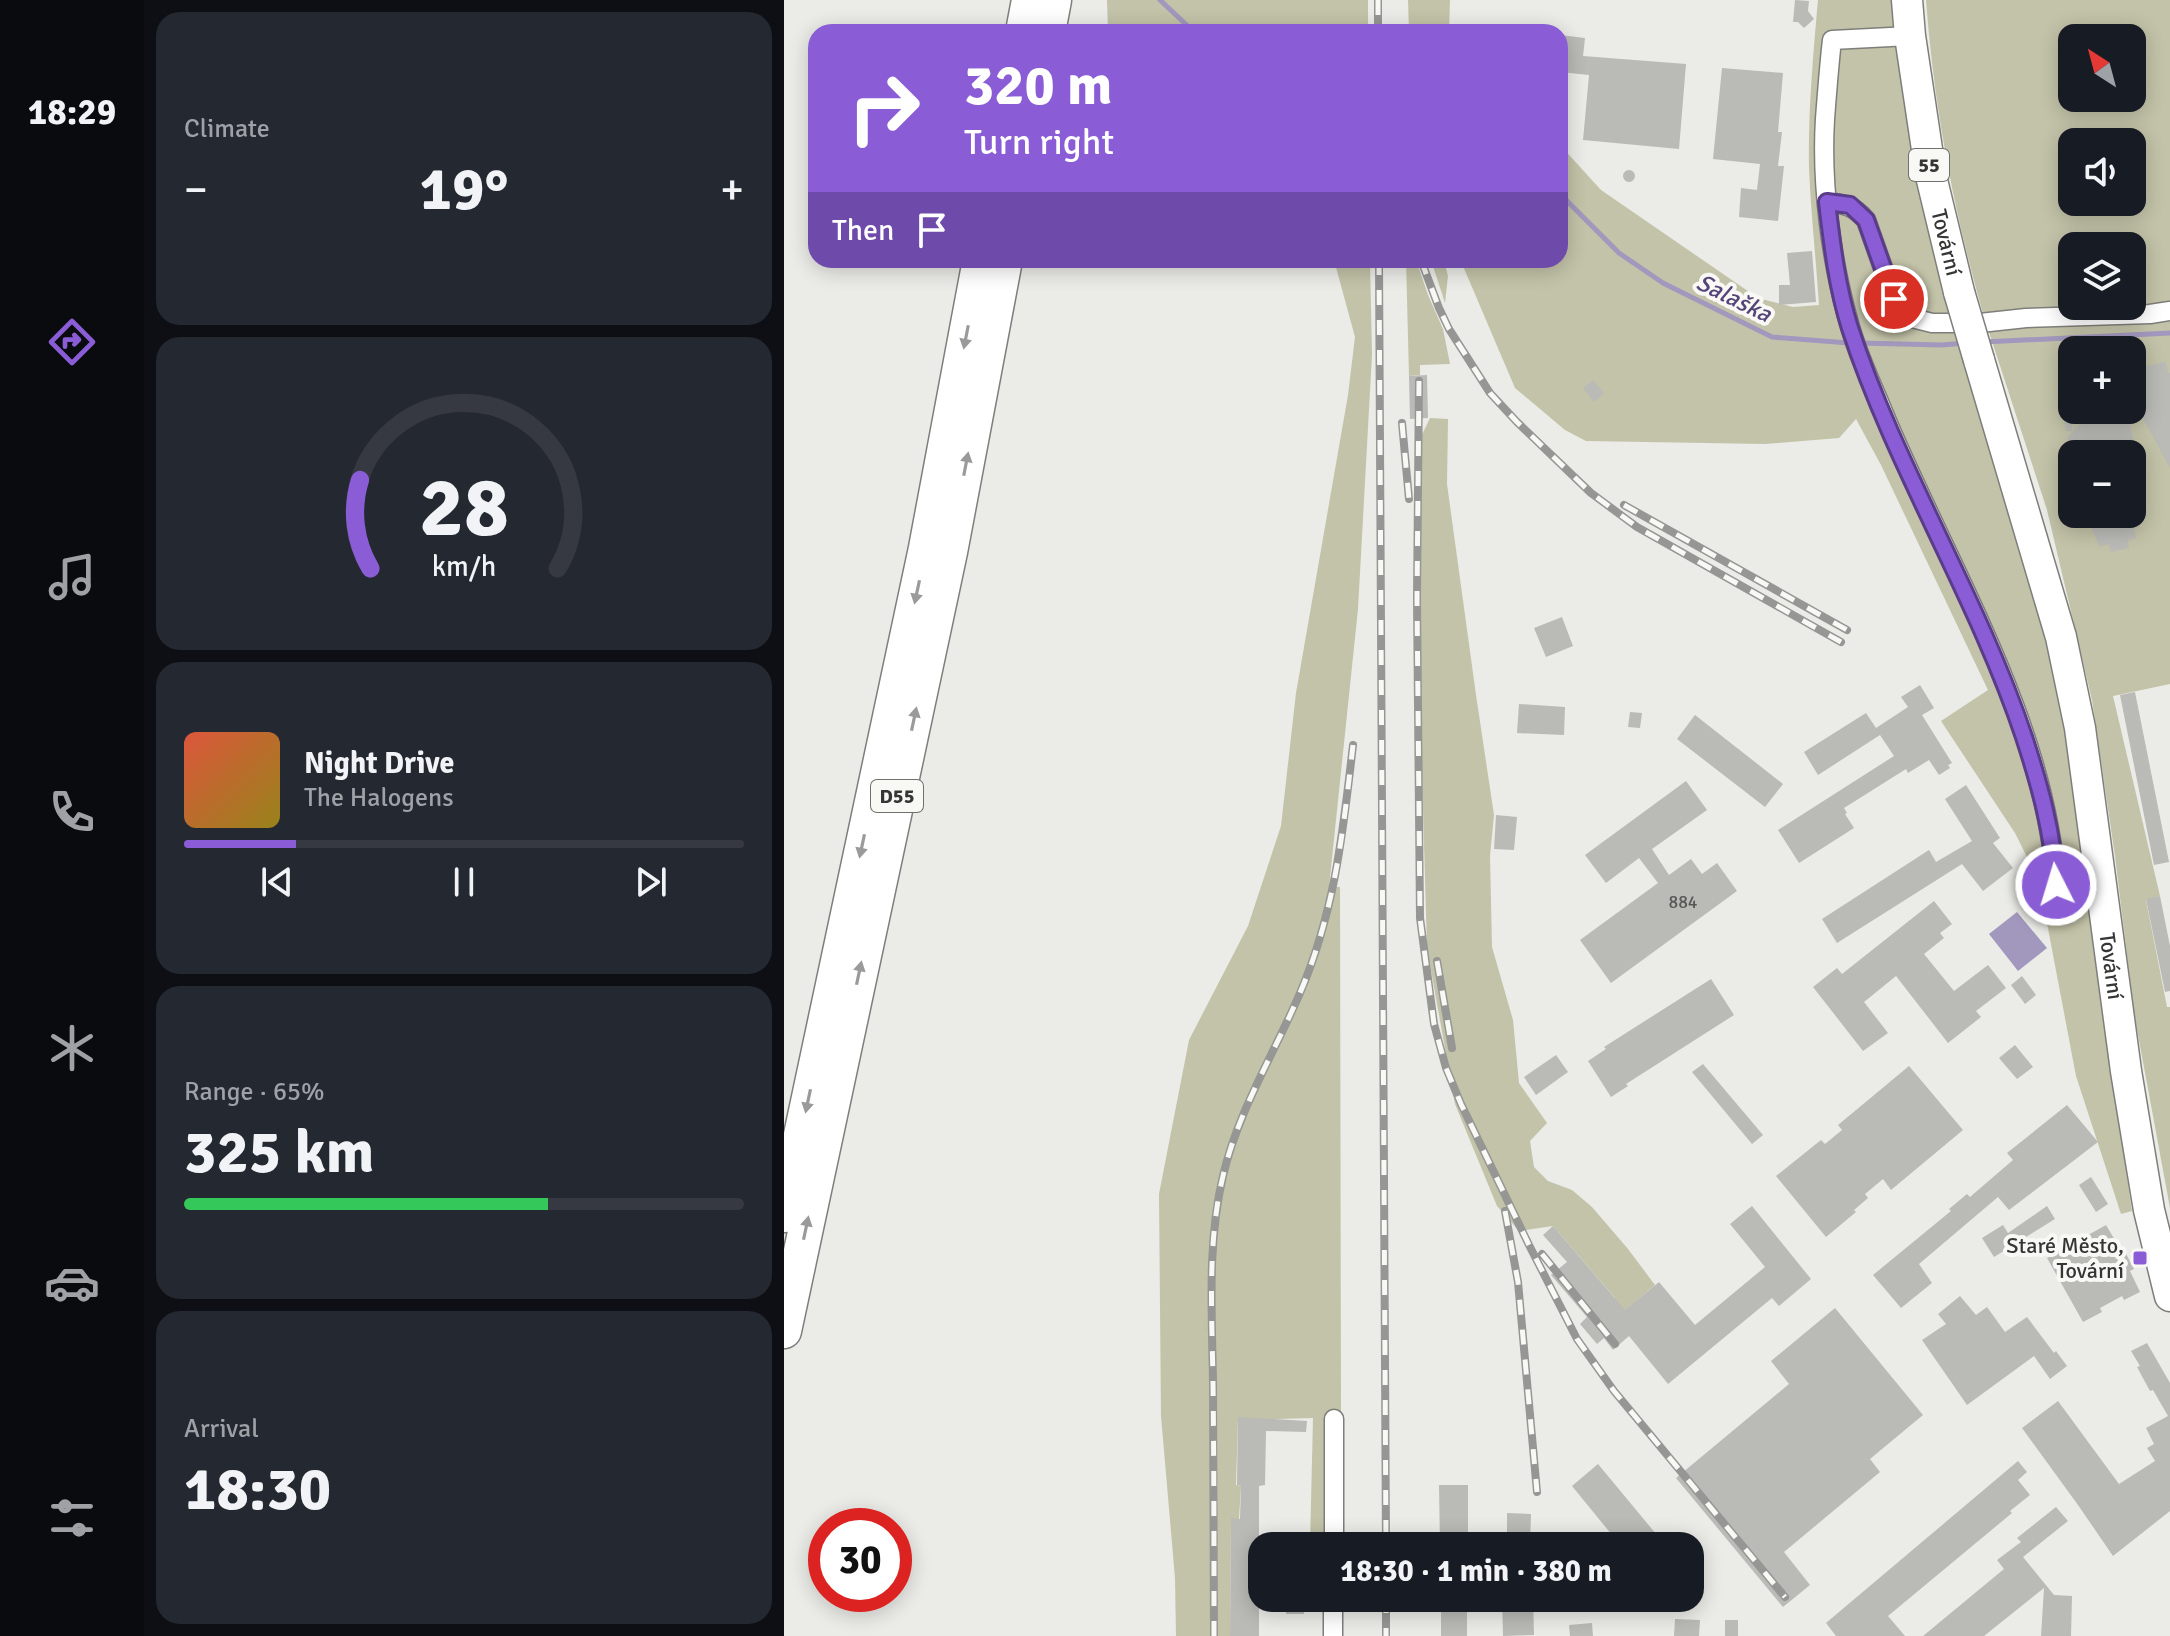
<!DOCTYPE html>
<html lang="en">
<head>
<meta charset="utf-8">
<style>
  :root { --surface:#171b24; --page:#242831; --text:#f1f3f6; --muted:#9ea1a6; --line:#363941; --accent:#8a5dd6 }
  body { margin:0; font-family:Signika,sans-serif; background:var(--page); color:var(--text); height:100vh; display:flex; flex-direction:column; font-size:30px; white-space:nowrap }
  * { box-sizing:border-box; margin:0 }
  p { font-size:26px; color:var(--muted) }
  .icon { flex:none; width:44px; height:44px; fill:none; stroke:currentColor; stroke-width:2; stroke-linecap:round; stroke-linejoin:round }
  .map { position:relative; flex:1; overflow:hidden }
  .side { display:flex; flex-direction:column; gap:12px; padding:12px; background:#0d0f14; width:640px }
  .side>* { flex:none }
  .guide { position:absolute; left:24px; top:24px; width:760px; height:244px; border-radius:24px; box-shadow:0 4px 20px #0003; background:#8a5dd6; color:#fff; overflow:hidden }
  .needle { width:52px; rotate:324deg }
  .tools { position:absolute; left:1274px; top:24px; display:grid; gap:16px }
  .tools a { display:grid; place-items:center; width:88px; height:88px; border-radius:16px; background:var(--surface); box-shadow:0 4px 20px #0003; font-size:40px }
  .speed { position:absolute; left:24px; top:1508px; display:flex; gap:16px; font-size:40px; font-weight:700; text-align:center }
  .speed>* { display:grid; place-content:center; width:104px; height:104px; border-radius:50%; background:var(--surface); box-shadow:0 4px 20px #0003; line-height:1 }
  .speed .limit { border:12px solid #d22; background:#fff; color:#111 }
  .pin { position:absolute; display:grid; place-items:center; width:68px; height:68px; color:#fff; margin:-34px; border:4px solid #fff; border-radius:50%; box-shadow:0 2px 8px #0007 }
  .me { position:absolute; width:88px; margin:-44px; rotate:355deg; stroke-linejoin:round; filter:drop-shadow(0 0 6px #0008) }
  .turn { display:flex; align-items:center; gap:28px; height:168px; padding:0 24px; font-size:36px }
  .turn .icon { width:104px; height:104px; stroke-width:2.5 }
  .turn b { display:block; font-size:56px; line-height:68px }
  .then { display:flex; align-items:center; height:76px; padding:0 24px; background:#0003; gap:16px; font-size:30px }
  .big { font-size:60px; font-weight:700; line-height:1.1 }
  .side .card { flex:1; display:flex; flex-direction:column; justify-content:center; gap:12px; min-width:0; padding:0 28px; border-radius:24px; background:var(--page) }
  .side .dial { align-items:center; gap:0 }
  .dial svg { height:208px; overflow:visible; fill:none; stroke:var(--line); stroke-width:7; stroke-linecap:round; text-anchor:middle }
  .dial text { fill:var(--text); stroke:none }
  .song { display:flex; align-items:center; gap:24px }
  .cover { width:96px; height:96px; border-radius:12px; background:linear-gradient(135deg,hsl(10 70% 55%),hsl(50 70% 35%)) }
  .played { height:8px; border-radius:4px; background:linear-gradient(90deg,var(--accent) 20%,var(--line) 20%) }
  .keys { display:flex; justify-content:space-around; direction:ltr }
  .heat { display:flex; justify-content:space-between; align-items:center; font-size:44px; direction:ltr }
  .charge { height:12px; border-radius:6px; background:linear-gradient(90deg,#34c759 65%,var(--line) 0) }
  .trip { position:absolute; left:464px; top:1532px; width:456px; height:80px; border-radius:24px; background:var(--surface); box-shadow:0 4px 20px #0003; font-weight:700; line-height:80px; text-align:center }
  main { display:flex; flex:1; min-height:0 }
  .tab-bar { display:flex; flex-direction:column; width:144px; justify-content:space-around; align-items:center; background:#090b0e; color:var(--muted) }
  .tab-bar .icon { width:56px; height:56px }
  .tab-bar .current { color:var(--accent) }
  .tab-bar b { font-size:36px; color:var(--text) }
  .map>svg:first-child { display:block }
  .green { fill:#c3c3a9; fill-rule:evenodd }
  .water { fill:#a298bd }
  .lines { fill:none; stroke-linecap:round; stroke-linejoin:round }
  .stream { stroke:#a298bd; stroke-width:5 }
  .building { fill:#babab6 }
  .minor-casing { stroke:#7e7e7b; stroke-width:21 }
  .primary-casing { stroke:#7e7e7b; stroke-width:33 }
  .motorway-casing { stroke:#7e7e7b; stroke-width:37 }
  .minor { stroke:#fff; stroke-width:18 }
  .primary { stroke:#fff; stroke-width:30 }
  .motorway { stroke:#fff; stroke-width:34 }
  .rail-casing { stroke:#969694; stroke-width:8 }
  .rail { stroke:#f8f8f5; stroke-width:5; stroke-dasharray:15; stroke-linecap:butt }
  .primary-bridge-casing { stroke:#7e7e7b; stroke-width:33; stroke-linecap:butt }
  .primary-bridge { stroke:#fff; stroke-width:30 }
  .oneway { fill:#9a9a9a }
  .route-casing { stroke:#5a3c8b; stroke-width:20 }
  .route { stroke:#8a5dd6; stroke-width:14 }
  .poi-dot { fill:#8a5dd6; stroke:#f8f8f5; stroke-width:3 }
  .labels { text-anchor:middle; stroke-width:8; stroke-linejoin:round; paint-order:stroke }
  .number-label { font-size:18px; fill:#575755 }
  .shield { fill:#f8f8f5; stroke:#70706f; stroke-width:2 }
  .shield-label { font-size:20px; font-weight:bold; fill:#363635 }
  .street-label { font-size:22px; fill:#363635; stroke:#f8f8f5 }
  .poi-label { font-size:22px; fill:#363635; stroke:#f8f8f5; text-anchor:end }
  .water-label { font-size:24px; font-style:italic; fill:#554478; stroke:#f8f8f5 }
</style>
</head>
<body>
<main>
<nav class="tab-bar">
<b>18:29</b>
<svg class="icon current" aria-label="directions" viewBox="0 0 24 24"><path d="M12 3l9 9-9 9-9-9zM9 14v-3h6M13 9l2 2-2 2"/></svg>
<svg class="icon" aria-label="music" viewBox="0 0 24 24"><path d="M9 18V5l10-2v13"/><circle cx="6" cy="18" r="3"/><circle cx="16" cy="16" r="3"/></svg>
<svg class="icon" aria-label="phone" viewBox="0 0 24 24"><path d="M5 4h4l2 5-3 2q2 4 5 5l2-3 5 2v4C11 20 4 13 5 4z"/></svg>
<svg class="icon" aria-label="climate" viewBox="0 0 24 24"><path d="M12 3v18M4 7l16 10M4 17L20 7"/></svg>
<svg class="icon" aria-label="car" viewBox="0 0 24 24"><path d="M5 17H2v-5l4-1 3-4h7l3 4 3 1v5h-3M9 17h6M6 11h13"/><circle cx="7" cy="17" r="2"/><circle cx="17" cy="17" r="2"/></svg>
<svg class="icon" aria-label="filters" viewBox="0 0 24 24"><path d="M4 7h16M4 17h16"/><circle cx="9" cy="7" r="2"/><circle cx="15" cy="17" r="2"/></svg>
</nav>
<section class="side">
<div class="card"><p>Climate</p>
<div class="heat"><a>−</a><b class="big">19°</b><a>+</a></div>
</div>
<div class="card dial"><svg viewBox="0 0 100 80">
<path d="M14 69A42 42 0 1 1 86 69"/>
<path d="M14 69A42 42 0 0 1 10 35" stroke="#8a5dd6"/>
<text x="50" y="56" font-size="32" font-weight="700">28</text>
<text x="50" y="72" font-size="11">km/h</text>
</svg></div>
<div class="card">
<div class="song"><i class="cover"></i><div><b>Night Drive</b><p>The Halogens</p></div></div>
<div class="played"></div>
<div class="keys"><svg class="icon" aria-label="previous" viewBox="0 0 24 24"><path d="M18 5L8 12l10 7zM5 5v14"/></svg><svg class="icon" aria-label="pause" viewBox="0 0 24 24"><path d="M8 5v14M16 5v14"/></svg><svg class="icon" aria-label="next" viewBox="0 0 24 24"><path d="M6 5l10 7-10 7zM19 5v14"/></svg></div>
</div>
<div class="card"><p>Range · 65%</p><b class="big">325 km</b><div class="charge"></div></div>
<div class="card"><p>Arrival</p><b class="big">18:30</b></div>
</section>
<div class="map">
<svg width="1386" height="1636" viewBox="0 0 1386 1636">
  <rect width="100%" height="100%" fill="#ebebe7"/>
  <path class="green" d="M323 0H584V32H324Z
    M624 0H666L665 32H625Z
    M1034 0H1109L1157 280 1242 567 1276 696 1286 752 1323 1040 1348 1211 1337 1214 1292 1076 1255 881 1231 833 1157 721 1204 690 1097 465 1072 419 1055 438 981 444 802 441 781 430 731 388 679 266 677 260H776V145L817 190 974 298 1009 307 1035 305C1032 260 1027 214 1025 168 1024 112 1029 56 1034 0Z
    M1142 0H1386V305L1200 317C1170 213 1150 108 1142 0ZM1288 38H1348V98H1288ZM1288 142H1348V202H1288ZM1288 246H1348V306H1288Z
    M550 260H586L588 355 574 609 545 887H556L557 1418 543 1546H526L529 1418 454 1420 452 1485 457 1486 455 1519H447L446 1636H392L391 1578 377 1416 375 1194 405 1040 464 926 497 826 512 693 564 395 571 337Z
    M622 260H632L644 295 659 329 666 364 636 365V375L625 376Z
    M647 260H660L664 276 661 303Z
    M1386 317V684L1329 696 1376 896 1362 900 1383 1007H1386V1208L1350 1013 1331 856 1308 700 1263 510 1204 329ZM1288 350H1348V410H1288ZM1288 454H1348V514H1288Z
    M646 418 664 419 663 484 692 695 710 815 706 856 708 947 729 1020 735 1083 763 1123 746 1141 750 1167 764 1181 788 1190 808 1207 844 1249 871 1285 831 1319V1298L769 1226 735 1231 713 1206 671 1104 643 948 633 599 635 441Z"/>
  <path class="water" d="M1233 912 1263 948 1234 971 1205 934Z"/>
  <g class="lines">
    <path class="stream" d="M376 0 410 32
      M776 190 783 201 835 253 879 283 988 337 1065 343
      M1199 342 1386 333
      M1075 343 1158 345 1181 343"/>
  </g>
  <path class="building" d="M1011 0 1025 1 1024 11 1030 19 1020 28 1014 22H1009Z
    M776 35 801 38 799 56 902 64 895 149 799 140 805 75 776 72Z
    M938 68 999 73 994 132H998L994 166H1000L994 221 955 217 957 188 973 190 976 164 929 159Z
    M839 176a6 6 0 1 1 12 0a6 6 0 1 1-12 0Z
    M1028 251 1032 302 995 305V285H1006L1003 253Z
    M1382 362 1384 373H1386V468L1348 398V369Z
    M643 375 644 418 626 419 625 376Z
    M809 380 820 393 810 402 799 388Z
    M1288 382V431H1282L1273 385Z
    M1309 410H1343L1352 454H1306L1305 451 1293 453 1285 449 1283 444 1284 437Z
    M1302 514H1347L1352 538 1344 540 1345 548 1327 552 1325 544 1315 546Z
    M778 617 789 646 762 657 750 628Z
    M1136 685 1150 708 1138 715 1168 763 1164 765 1166 768 1155 775 1145 760 1124 773 1122 769 1060 808 1063 813 1061 814 1070 828 1015 863 994 830 1110 756 1096 735 1034 775 1020 752 1082 713 1092 728 1124 707 1117 697Z
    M1351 692 1385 862 1370 865 1336 695Z
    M735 704 781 707 780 735 733 733Z
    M846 712 858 713 856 728 844 727Z
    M911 715 999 784 981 807 893 739Z
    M902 781 923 810 868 849 885 875 907 859 918 874 933 863 953 891 827 983 796 940 874 883 855 858 822 883 801 855Z
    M1182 785 1216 838 1209 843 1229 868 1199 891 1178 864 1053 943 1038 919 1145 850 1152 862 1188 841 1161 799Z
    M712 815 733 817 730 850 710 849Z
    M1376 896 1386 946V991L1381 992 1362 899Z
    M1150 901 1168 924 1156 933 1160 938 1140 954 1170 991 1204 965 1222 988 1192 1011 1197 1017 1164 1043 1112 976 1080 1002 1104 1033 1079 1051 1029 987 1053 968 1058 974Z
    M1238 976 1252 995 1241 1004 1227 985Z
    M927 979 950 1015 842 1084 844 1086 827 1097 804 1061 822 1049 820 1047Z
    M1231 1045 1249 1067 1233 1079 1215 1058Z
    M772 1055 784 1072 752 1095 740 1077Z
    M919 1064 979 1135 968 1144 908 1072Z
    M1125 1066 1179 1130 1107 1190 1099 1179 1081 1194 1084 1198 1070 1210 1072 1212 1042 1237 992 1176 1037 1140 1041 1144 1058 1130 1054 1125Z
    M1283 1105 1314 1142 1225 1210 1214 1197 1135 1264 1148 1283 1117 1308 1089 1275 1167 1211 1165 1209 1183 1194 1186 1197 1229 1160 1223 1153Z
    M1307 1177 1324 1204 1312 1212 1295 1185Z
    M968 1206 1027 1279 995 1306 988 1298 884 1384 845 1336 829 1350 820 1338 813 1344 796 1324 803 1317 767 1275 783 1262 759 1235 769 1226 841 1310 875 1282 911 1325 981 1267 946 1224Z
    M1263 1206 1271 1219 1210 1257 1198 1238 1219 1225 1224 1233Z
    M1322 1225 1338 1252 1340 1250 1350 1269 1346 1271 1356 1292 1340 1300 1338 1296 1316 1308 1318 1312 1299 1322 1263 1258Z
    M1176 1296 1192 1315 1203 1307 1221 1332 1243 1317 1270 1353 1272 1351 1283 1366 1266 1379 1250 1356 1183 1405 1138 1340 1162 1324 1154 1314Z
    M1051 1308 1139 1415 1086 1459 1096 1472 1000 1552 1026 1585 999 1607 892 1478 1005 1384 987 1361Z
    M1363 1343 1386 1383V1511L1329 1556 1294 1505 1238 1428 1274 1401 1335 1484 1371 1461 1363 1448 1370 1444 1362 1428 1384 1416 1369 1390 1366 1391 1353 1367 1356 1366 1347 1351Z
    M454 1417 523 1421 522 1432 482 1431 481 1485 475 1486V1636H446L447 1518 456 1519 457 1486 453 1485Z
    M1234 1461 1243 1472 1234 1480 1246 1495 1226 1511 1228 1513 1104 1616 1121 1636H1052L1042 1623Z
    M814 1464 882 1546H837L788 1486Z
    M655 1485H684V1546H656Z
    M1272 1507 1284 1521 1239 1557 1270 1595 1288 1596 1287 1636H1257L1260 1588 1200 1636H1139L1220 1569 1213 1560 1237 1542 1233 1538Z
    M723 1513 747 1514 746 1546H723Z
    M502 1598H520V1614H502Z
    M657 1598H683V1636H657Z
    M718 1598H749L750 1635 719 1636Z
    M891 1619 916 1620 915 1636H890Z
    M941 1620H954V1636H941Z
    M808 1623 809 1636H786L785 1625Z"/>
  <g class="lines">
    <defs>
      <path id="minor" d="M1126 36 1048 40C1045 66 1043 93 1041 119 1037 184 1047 260 1065 323 1073 354 1088 384 1100 414 1162 563 1262 722 1272 885
        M1043 202C1061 204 1070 206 1082 220L1110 299 1119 310 1132 319 1148 323H1196L1242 318 1366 314 1386 311
        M550 1546V1419
        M549 1636V1598"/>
      <g id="primary">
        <path id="s1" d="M1123 0 1126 36 1147 176 1175 292"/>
        <path id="s2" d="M1195 360 1277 637 1296 728 1342 1071 1365 1210 1386 1296"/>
      </g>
      <path id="motorway" d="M239 32 245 0
        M264 32 270 0
        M0 1215 142 548 196 260
        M0 1331 166 552 221 260"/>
    </defs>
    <use href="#minor" class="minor-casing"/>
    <use href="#primary" class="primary-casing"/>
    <use href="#motorway" class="motorway-casing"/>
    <use href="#minor" class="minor"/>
    <use href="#primary" class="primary"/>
    <use href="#motorway" class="motorway"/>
    <defs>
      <path id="rail" d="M594 0V32
        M595 260 602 1546
        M637 260 655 308 665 329 706 393 733 422 807 493 853 527 1057 642
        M635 381 633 599 636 918 650 1024 662 1068 677 1104 745 1245 793 1339 830 1391 1001 1597
        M618 423 625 499
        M840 505 1063 630
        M653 961 668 1048
        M721 1211 734 1282 753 1492
        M758 1254 831 1344
        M602 1598V1636
        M430 1636C430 1551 430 1466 429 1382 428 1314 423 1243 439 1176 454 1111 490 1054 516 993 551 911 559 832 569 745"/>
    </defs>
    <use href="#rail" class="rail-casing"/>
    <use href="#rail" class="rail"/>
    <defs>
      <path id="primary-bridge" d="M1175 292 1195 360"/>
    </defs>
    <use href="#primary-bridge" class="primary-bridge-casing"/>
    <use href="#primary-bridge" class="primary-bridge"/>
  </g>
  <defs><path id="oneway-solid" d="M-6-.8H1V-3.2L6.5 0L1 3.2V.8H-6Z" transform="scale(2)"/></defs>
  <g class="oneway">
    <use href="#oneway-solid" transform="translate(182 337) rotate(101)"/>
    <use href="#oneway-solid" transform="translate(182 464) rotate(-79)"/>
    <use href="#oneway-solid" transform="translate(133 592) rotate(102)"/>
    <use href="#oneway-solid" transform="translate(130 719) rotate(-78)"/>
    <use href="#oneway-solid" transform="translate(78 846) rotate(102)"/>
    <use href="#oneway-solid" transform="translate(75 973) rotate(-78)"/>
    <use href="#oneway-solid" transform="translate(24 1101) rotate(102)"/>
    <use href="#oneway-solid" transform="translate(22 1228) rotate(-78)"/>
  </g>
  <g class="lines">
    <defs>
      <path id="route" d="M1110 299 1082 220 1066 205 1043 202C1048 244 1053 287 1066 328 1112 469 1193 596 1240 737 1256 786 1269 833 1272 885"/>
    </defs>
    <use href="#route" class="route-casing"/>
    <use href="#route" class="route"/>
  </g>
  <rect class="poi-dot" x="1348" y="1250" width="16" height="16" rx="4"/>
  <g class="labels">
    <g class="number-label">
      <text x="899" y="908">884</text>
    </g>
    <g class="shield">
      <rect x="1125" y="149" width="40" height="32" rx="6"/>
      <rect x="87" y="780" width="52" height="32" rx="6"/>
    </g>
    <g class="shield-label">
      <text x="1145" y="172">55</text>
      <text x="113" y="803">D55</text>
    </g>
    <g class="street-label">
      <text dy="8" stroke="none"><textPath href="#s1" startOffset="246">Tovární</textPath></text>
      <text dy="8" stroke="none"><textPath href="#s2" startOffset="622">Tovární</textPath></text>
    </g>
    <g class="poi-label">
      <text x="1340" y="1253">Staré Město,<tspan x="1340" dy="25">Tovární</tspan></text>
    </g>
    <g class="water-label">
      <text transform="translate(950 298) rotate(26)" y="8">Salaška</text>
    </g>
  </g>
</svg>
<div class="tools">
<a><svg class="needle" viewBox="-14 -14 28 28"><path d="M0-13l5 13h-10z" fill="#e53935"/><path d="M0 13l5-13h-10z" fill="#9ea1a6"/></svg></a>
<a><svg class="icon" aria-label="sound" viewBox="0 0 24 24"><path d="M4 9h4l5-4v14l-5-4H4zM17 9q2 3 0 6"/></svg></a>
<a><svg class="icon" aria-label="layers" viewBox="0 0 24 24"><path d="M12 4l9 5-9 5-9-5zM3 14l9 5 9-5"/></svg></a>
<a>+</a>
<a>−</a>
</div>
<div class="speed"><div class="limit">30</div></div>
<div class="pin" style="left:1110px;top:299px;background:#d93025"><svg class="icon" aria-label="arrive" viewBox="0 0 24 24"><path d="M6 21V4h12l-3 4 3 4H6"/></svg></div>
<svg class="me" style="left:1272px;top:885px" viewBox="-20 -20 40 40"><circle r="17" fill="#8a5dd6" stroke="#fff" stroke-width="3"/><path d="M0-11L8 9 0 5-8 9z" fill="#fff"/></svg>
<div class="trip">18:30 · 1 min · 380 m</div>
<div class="guide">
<div class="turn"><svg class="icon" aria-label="right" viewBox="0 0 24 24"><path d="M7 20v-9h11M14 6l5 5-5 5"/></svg><div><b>320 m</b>Turn right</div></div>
<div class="then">Then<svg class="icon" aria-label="arrive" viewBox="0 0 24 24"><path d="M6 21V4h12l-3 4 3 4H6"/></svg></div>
</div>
</div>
</main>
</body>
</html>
